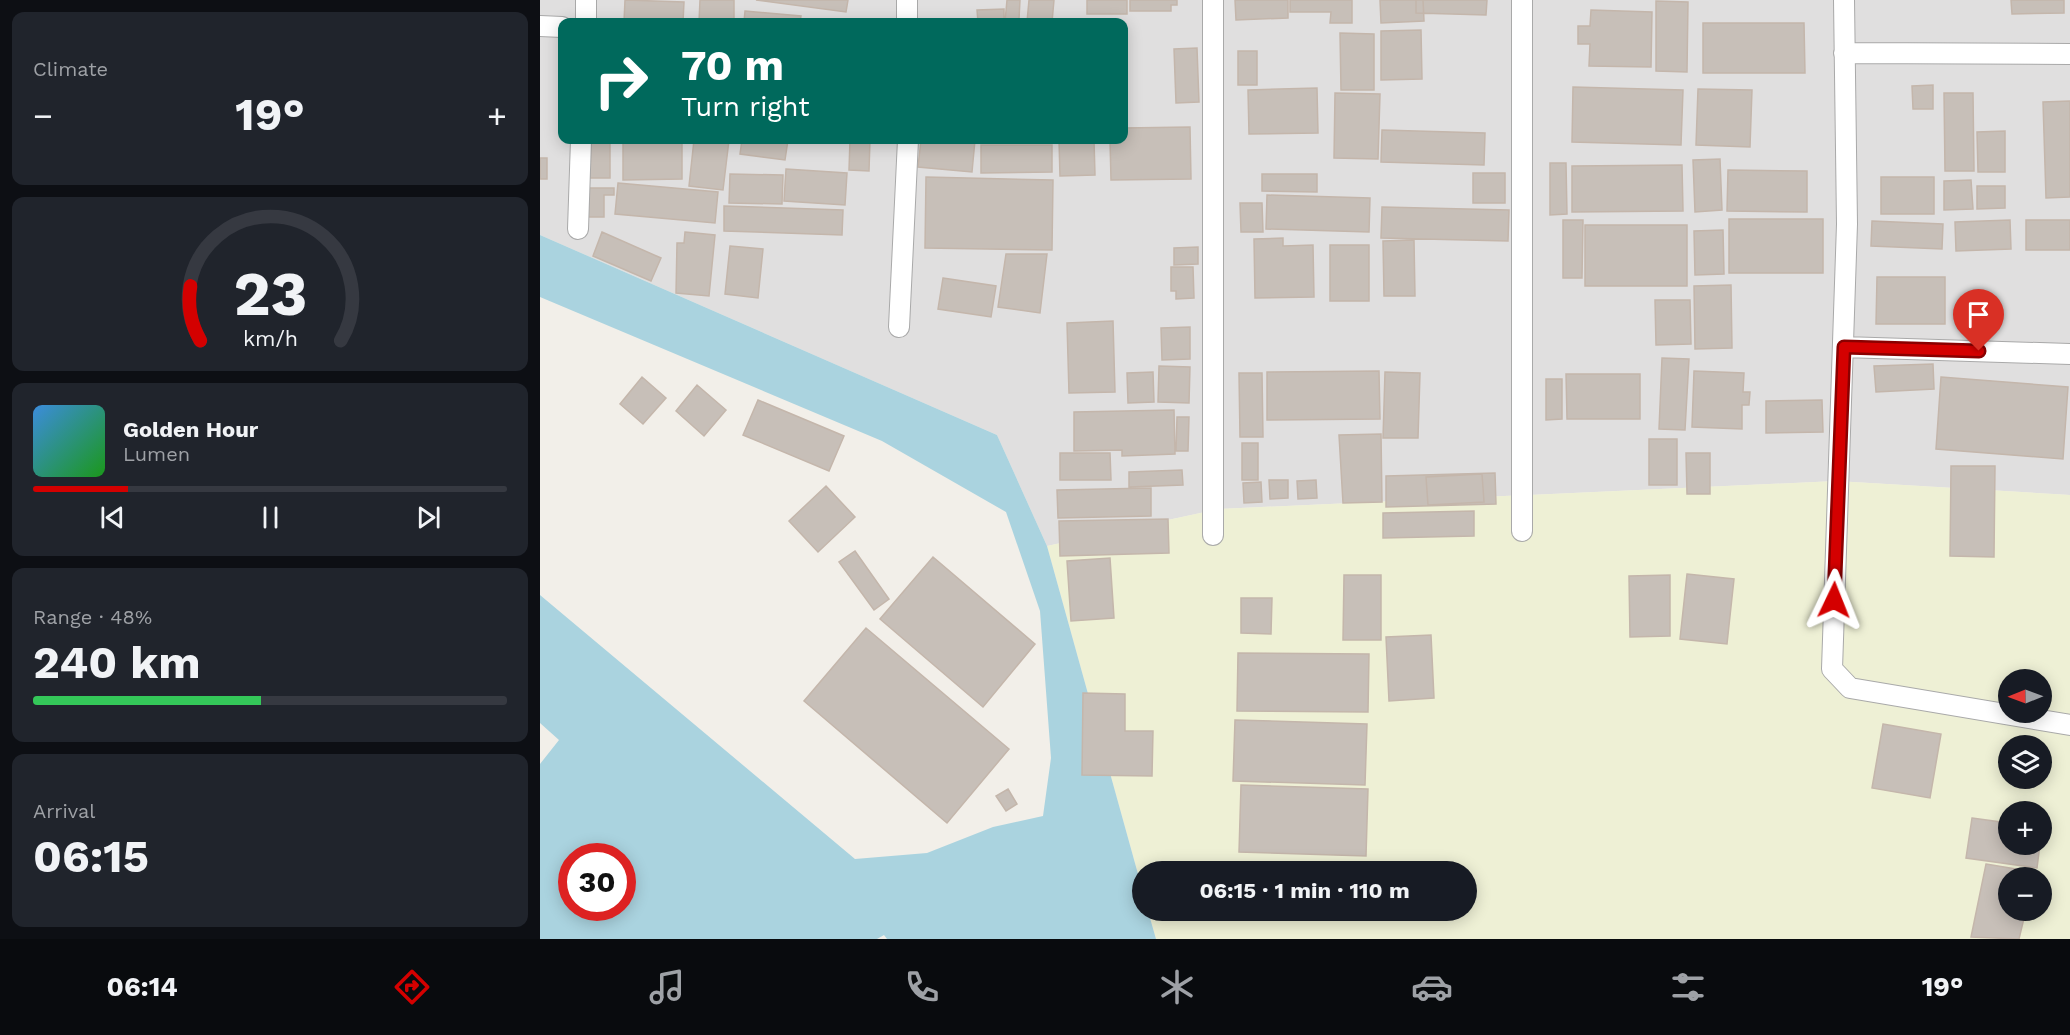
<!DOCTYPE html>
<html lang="en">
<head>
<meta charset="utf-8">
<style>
  :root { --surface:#171b24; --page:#20242c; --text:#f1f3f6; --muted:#9ea1a6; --line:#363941; --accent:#d40000 }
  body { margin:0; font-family:"Work Sans",sans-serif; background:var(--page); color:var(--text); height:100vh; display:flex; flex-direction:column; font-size:22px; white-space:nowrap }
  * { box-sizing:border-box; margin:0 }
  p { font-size:20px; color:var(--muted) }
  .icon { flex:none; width:33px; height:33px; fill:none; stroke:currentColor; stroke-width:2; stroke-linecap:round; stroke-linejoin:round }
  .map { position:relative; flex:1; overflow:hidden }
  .sheet { display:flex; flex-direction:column; gap:12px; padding:12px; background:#0d0f14; width:540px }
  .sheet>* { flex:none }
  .banner { position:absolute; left:18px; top:18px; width:570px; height:126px; border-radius:12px; box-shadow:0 3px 15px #0003; background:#00695c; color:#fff; overflow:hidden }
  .needle { width:39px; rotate:269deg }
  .fabs { position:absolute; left:1458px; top:669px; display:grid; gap:12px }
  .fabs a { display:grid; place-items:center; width:54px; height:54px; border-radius:50%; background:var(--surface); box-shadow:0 3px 15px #0003; font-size:30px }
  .speed { position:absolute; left:18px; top:843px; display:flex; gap:12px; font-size:30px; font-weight:700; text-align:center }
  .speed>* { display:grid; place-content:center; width:78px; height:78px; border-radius:50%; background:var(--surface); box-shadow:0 3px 15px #0003; line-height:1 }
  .speed .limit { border:9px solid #d22; background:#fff; color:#111 }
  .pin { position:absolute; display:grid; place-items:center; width:51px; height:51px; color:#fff; margin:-62px -26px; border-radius:50% 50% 50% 0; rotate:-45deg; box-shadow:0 0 6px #0007 }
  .pin .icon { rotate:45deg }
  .me { position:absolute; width:66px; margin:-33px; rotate:2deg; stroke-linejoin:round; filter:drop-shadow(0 0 4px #0008) }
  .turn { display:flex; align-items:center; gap:21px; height:126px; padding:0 24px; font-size:27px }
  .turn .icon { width:78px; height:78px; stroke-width:2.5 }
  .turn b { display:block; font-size:42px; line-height:51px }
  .big { font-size:45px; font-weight:700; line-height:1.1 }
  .sheet .widget { flex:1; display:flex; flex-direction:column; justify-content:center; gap:9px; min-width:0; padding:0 21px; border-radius:12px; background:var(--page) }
  .sheet .dial { align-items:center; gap:0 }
  .dial svg { height:156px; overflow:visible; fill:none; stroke:var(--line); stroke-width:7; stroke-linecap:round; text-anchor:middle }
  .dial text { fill:var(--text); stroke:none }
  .song { display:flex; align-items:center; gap:18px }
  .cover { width:72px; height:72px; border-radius:9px; background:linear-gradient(135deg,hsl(210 70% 55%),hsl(120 70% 35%)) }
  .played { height:6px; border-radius:3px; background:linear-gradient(90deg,var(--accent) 20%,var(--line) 20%) }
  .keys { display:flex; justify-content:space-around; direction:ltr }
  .heat { display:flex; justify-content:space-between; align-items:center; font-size:33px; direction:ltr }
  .charge { height:9px; border-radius:4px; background:linear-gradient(90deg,#34c759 48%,var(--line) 0) }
  .trip { position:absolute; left:592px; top:861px; width:345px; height:60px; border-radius:30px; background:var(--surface); box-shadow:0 3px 15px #0003; font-weight:700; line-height:60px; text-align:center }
  .dock { display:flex; height:96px; justify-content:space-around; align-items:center; background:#090b0e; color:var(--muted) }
  .dock .icon { width:42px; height:42px }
  .dock .current { color:var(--accent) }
  .dock b { font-size:27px; color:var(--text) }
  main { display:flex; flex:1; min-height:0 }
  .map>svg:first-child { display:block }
  .residential { fill:#e0dfdf; fill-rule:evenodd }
  .farmland { fill:#eef0d5; fill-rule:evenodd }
  .water { fill:#aad3df; fill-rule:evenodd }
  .building { fill:#c7bfb8; stroke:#c4b6ab; stroke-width:1.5 }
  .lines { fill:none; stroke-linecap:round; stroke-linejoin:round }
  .minor-casing { stroke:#a9a9a9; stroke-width:22 }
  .minor { stroke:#fff; stroke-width:20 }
  .route-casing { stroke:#8a0000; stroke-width:15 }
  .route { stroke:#d40000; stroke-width:10 }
</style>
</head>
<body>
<main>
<section class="sheet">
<div class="widget"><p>Climate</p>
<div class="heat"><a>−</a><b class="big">19°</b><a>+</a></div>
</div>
<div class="widget dial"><svg viewBox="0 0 100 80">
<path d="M14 69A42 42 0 1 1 86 69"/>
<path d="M14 69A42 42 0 0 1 9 41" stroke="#d40000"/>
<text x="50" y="56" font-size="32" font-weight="700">23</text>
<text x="50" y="72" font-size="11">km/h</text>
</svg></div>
<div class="widget">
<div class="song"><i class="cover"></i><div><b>Golden Hour</b><p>Lumen</p></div></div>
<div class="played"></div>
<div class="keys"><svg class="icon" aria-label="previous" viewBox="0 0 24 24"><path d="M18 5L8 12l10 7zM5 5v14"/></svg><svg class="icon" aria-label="pause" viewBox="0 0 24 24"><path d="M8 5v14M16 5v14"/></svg><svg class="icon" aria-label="next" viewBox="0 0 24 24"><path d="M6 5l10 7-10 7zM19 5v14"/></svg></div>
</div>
<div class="widget"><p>Range · 48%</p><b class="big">240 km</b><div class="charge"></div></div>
<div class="widget"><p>Arrival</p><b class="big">06:15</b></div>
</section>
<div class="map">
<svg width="1530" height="939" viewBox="0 0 1530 939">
  <rect width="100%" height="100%" fill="#f2efe9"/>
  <path class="residential" d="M0 0H1530V495L1296 481 679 509 507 546 457 435 0 235ZM22 22H584V140H22Z"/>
  <path class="farmland" d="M1296 481 1530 495V939H616L608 911 927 910V872H603V892L507 546 679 509ZM1468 680H1502V712H1468ZM1468 746H1502V778H1468ZM1468 812H1502V844H1468ZM1468 878H1502V910H1468Z"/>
  <path class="water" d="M0 235 457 435 507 546 603 892V910L608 911 616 939H347L344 935 337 939H0V764L19 740 0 723V595L315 859 387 853 453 827 503 816 511 758 500 611 466 512 342 441 0 297ZM32 856H82V908H32Z"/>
  <path class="building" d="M85 0 144 2 143 22H84Z
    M160 0H194V22H159Z
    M216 0H308L306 12Z
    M467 0H480L479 19H483V22H465Z
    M489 0H514L512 22H487Z
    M547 0H587V14H547Z
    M590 0H637V5H631V11H590Z
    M695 0H748V18L696 20Z
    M750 0H812V23H790L791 12H750Z
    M840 0H883L884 21 841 23Z
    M876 0H947L946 15 876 13Z
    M1471 0H1524V13L1472 14Z
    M1116 1 1148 2 1147 72 1116 71Z
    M464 9V22H438L437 10Z
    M1051 10 1112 12 1111 67 1049 66 1050 44H1038V26H1050Z
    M205 11 261 16 260 22H204Z
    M1163 23H1264L1265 73H1163Z
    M881 30 882 79 841 80V31Z
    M800 33 834 34V90H801Z
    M657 48 659 102 636 103 634 49Z
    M698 51H717V85H698Z
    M1393 85V109H1373L1372 86Z
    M1033 87 1143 90 1141 145 1032 142Z
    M777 88 778 133 709 134 708 90Z
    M1158 89 1212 90 1210 147 1156 145Z
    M795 93 840 94 838 159 794 158Z
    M1404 93H1433L1434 171H1405Z
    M1530 101V197L1506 198 1503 102Z
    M650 127 651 179 571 180 570 140H584V128Z
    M842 130 945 133 944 165 841 162Z
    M1465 131V172H1438L1437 132Z
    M51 140H70V178H50Z
    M83 140H142V179L83 180Z
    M154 140H189L183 190 149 186Z
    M202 140H248L245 160 200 154Z
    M310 140H330L329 171 309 170Z
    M381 140H435L432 172 378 167Z
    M519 140H554L555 175 520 176Z
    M441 145H512V172L441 173Z
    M0 158H7V179H0Z
    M1180 159 1182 210 1155 212 1153 160Z
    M1010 163H1026L1027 214 1010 215Z
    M1142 165 1143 211 1032 212V166Z
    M246 169 307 173 305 205 244 201Z
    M1188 170 1267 171V212L1187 211Z
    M933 173H965V203H933Z
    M190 174 243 175 242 204 189 203Z
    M722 174H777V192L722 191Z
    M386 177 513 180 512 250 385 248Z
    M1341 177H1394V214H1341Z
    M1431 180 1433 209 1404 210V181Z
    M78 183 178 192 175 223 75 214Z
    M1437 186H1465V208L1437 209Z
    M48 188H74V195H64V217H47Z
    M727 195 830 198 829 232 726 229Z
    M700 203H722L723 232H701Z
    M184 206 303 210 302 235 184 231Z
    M842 207 969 210 968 241 841 238Z
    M1189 219H1283V273H1189Z
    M1023 220H1043L1042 278H1023Z
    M1470 220 1471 249 1416 251 1415 222Z
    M1486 220H1530V250H1486Z
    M1332 221 1403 224 1402 249 1331 246Z
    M1045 225H1147V286H1045Z
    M1183 230 1184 274 1155 275 1154 231Z
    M62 232 121 258 111 281 53 256Z
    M145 232 175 235 169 296 136 293 137 243H144Z
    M743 238V246L773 245 774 297 715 298 714 239Z
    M874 240 875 296H844L843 241Z
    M790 245H829V301H790Z
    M190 246 223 249 218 298 185 294Z
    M658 247V264L634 265V248Z
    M466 254H507L500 313 458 307Z
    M631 267H653L654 298 636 299V291H631Z
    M1337 277H1405V324H1336Z
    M403 278 456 286 451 317 398 309Z
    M1191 285 1192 348 1155 349 1154 286Z
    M1115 300H1150L1151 344 1116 345Z
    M573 321 575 392 529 393 527 323Z
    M650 327V359L622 360 621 328Z
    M1122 358 1149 359 1145 430 1119 429Z
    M1393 364 1394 389 1336 392 1334 366Z
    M619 366 650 367 649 403 618 402Z
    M839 371 840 419 727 420V372Z
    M1154 371 1204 373 1203 392H1210L1209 405H1202V429L1152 427Z
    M613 372 614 402 588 403 587 373Z
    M845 372 880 373 878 438H843Z
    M699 373H722L723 437H700Z
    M1026 374H1100V419H1027Z
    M102 377 126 398 103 424 80 404Z
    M1401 377 1528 387 1523 459 1396 449Z
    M1006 379H1022V419L1006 420Z
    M157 385 186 410 164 436 136 411Z
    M218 400 304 436 289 471 203 435Z
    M1282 400 1283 432 1226 433V401Z
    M634 410 635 454 582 456V450L534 451V412Z
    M637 417H649L648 451H636Z
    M841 434 842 502 803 503 799 435Z
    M1109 439H1137V485H1109Z
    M702 443H718V480H702Z
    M520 453H570L571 480H520Z
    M1146 453H1170V494H1147Z
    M1411 466H1455L1454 557 1410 556Z
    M642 470 643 485 589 487V472Z
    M955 473 956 504 846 507V476Z
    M942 474 944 502 888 505 886 477Z
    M729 480H748V498L730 499Z
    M776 480 777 498 758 499 757 481Z
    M721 482 722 502 704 503 703 483Z
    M286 486 315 517 278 552 249 521Z
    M611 488V516L518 518 517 490Z
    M934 511V536L843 538V513Z
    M628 519 629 553 520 556 519 521Z
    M315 551 349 599 334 610 299 562Z
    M393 557 495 644 443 707 340 619Z
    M570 558 574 618 531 621 527 561Z
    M1147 574 1194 579 1187 644 1140 639Z
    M804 575H841V640H803Z
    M1130 575V636L1090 637 1089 576Z
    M701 598H732L731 634 701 633Z
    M326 628 469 749 407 823 264 701Z
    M891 635 894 698 849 701 846 637Z
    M698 653 829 654 828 712 697 711Z
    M543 693 585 694V731H613L612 776 542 775Z
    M695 720 827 724 825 785 693 781Z
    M1343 724 1401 734 1390 798 1332 788Z
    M701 785 828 789 826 856 699 852Z
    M468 789 477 804 466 811 456 796Z
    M1432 818 1468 823V844H1500L1497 868 1426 858Z
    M1446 864 1494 872 1493 878H1468V910H1486L1479 939 1431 937Z"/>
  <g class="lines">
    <defs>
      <path id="minor" d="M46 0V22
        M367 0V22
        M673 0V535
        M1304 0 1307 224 1292 669 1310 688 1530 725
        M0 26 22 27
        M1304 53 1530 54
        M38 229 41 140
        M359 327 368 140
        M1303 347 1530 354
        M982 531V0"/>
    </defs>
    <use href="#minor" class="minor-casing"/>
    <use href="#minor" class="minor"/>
  </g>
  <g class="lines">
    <defs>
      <path id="route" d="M1294 600 1304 347 1439 351"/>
    </defs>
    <use href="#route" class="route-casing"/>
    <use href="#route" class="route"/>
  </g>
</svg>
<div class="fabs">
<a><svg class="needle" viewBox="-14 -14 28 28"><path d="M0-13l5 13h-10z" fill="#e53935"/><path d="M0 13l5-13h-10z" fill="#9ea1a6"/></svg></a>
<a><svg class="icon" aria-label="layers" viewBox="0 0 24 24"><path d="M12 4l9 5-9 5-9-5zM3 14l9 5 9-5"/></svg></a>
<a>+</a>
<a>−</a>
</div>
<div class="speed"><div class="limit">30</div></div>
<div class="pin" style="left:1439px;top:351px;background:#d93025"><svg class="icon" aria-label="arrive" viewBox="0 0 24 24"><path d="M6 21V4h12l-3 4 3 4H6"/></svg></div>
<svg class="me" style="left:1294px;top:600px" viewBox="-20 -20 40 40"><path d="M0-17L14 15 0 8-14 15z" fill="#d40000" stroke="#fff" stroke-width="4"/></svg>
<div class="trip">06:15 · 1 min · 110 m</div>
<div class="banner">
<div class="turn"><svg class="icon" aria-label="right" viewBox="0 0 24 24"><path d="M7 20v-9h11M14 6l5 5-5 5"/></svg><div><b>70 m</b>Turn right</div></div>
</div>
</div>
</main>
<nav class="dock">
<b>06:14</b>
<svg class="icon current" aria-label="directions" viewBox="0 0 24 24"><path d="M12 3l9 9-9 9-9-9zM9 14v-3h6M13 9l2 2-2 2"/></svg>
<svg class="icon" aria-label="music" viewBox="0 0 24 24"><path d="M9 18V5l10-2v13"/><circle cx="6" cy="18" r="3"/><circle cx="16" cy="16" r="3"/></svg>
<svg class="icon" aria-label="phone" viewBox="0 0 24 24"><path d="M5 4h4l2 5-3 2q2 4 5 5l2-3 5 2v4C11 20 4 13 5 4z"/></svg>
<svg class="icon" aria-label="climate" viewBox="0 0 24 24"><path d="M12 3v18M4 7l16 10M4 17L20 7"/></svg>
<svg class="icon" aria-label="car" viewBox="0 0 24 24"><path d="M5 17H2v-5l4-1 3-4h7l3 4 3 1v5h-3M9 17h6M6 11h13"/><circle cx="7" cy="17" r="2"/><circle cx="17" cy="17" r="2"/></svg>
<svg class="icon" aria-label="filters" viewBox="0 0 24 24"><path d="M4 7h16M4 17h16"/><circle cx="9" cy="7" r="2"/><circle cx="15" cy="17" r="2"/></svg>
<b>19°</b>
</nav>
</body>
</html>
